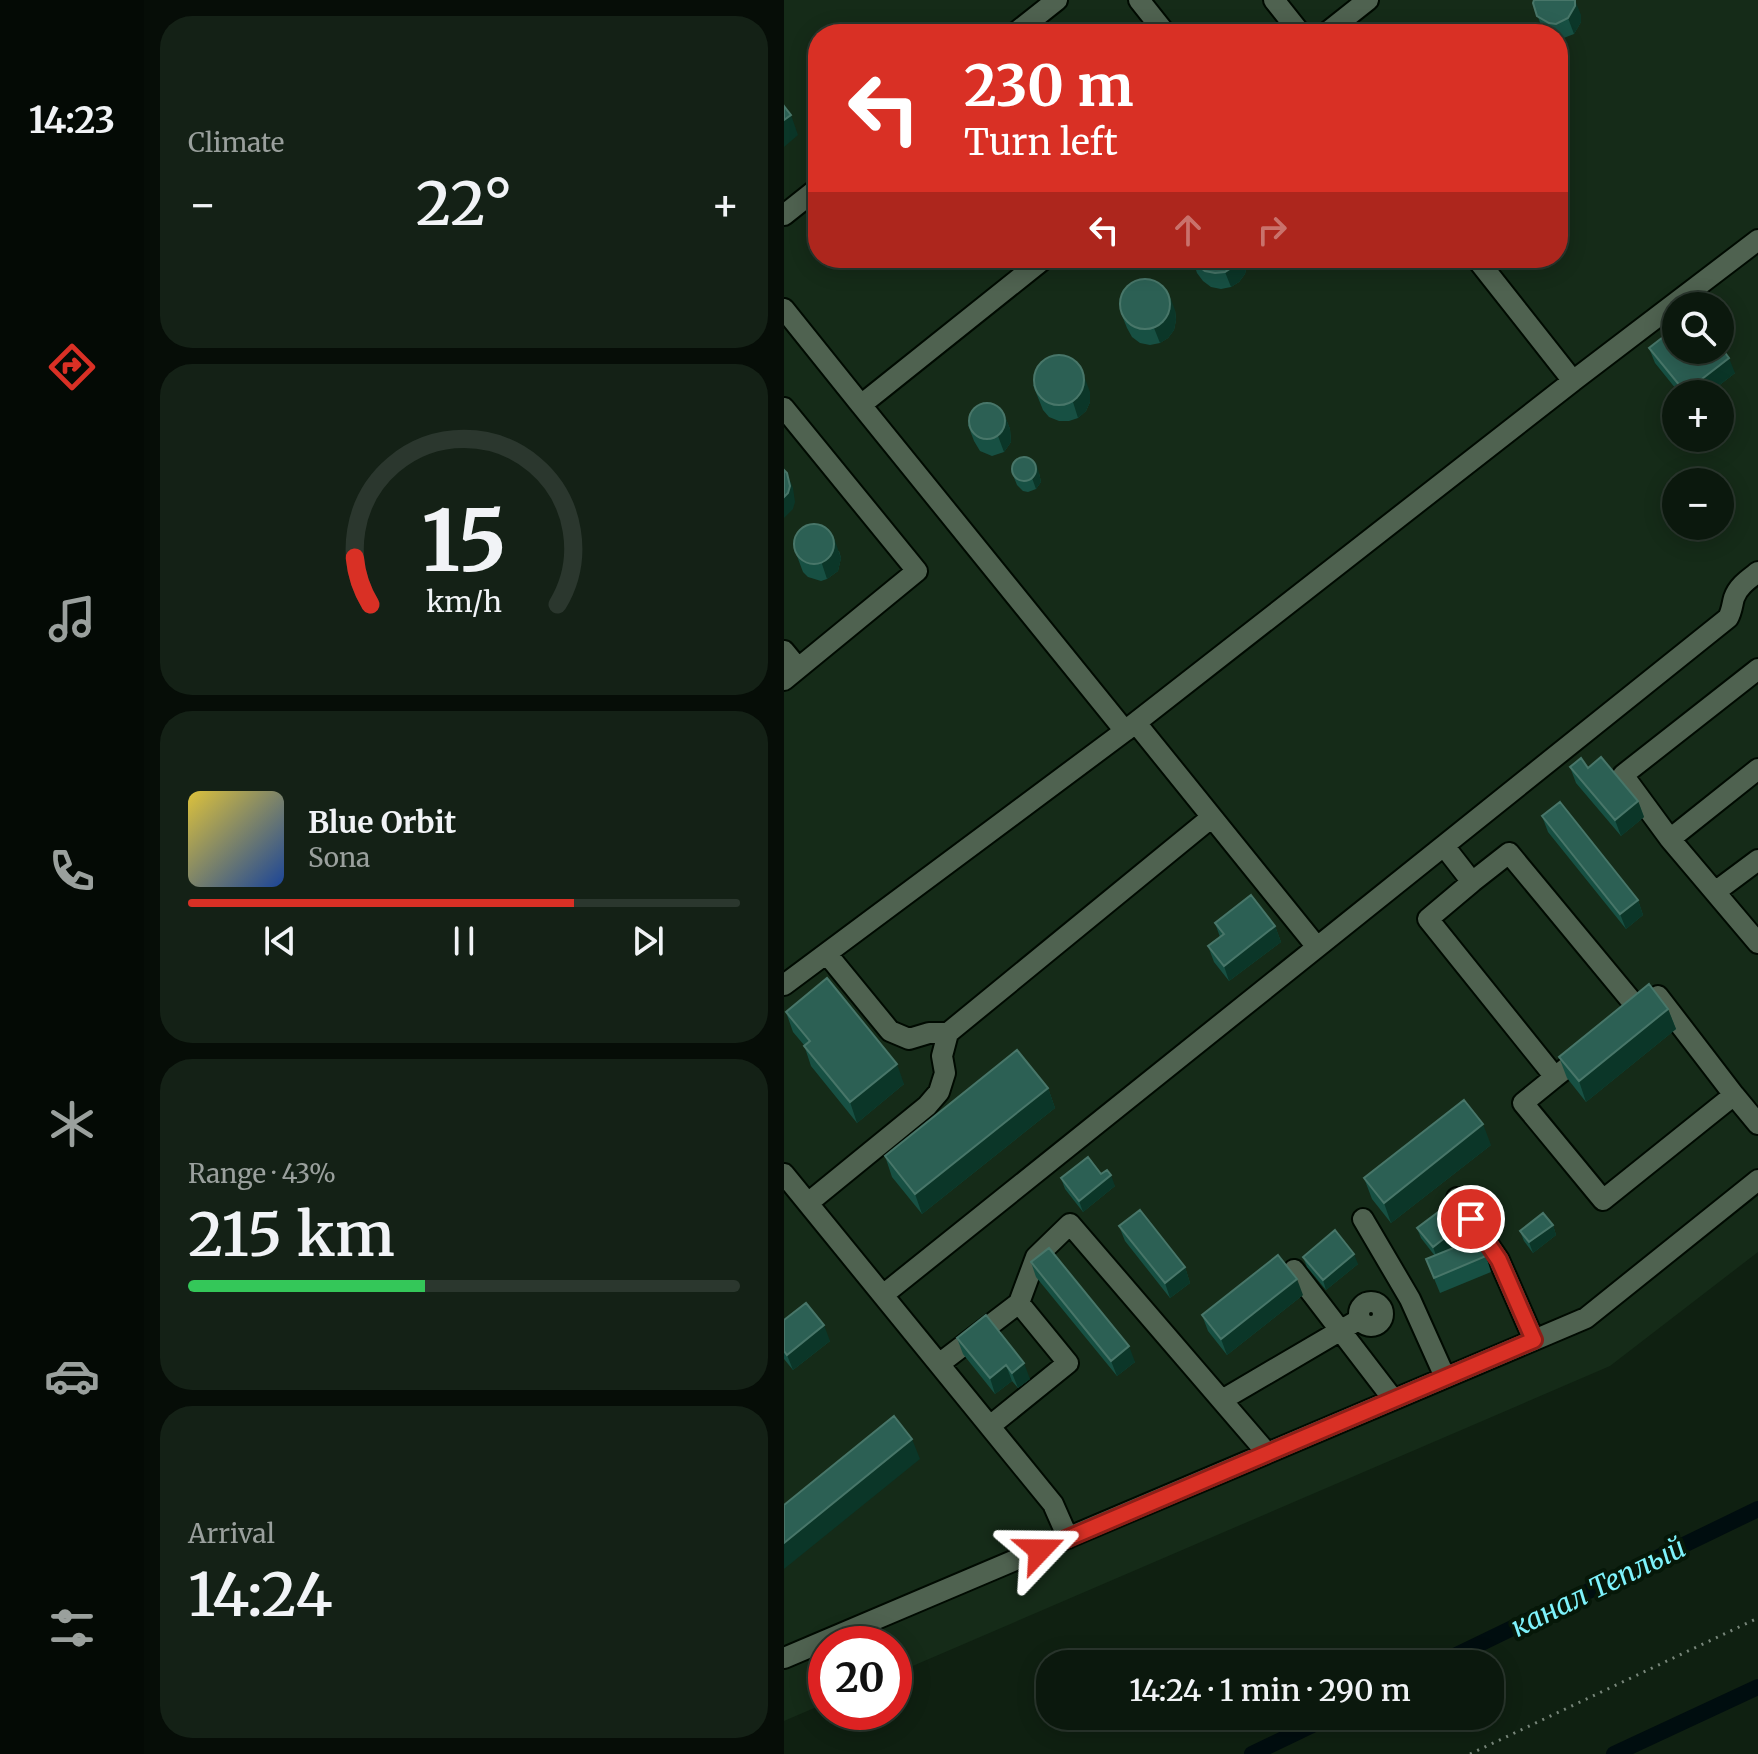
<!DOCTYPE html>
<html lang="en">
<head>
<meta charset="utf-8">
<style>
  :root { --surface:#0b180d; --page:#142116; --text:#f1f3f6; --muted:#9aa09d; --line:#2b372e; --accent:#d93025 }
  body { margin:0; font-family:Merriweather,serif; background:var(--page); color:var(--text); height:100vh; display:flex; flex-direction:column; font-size:30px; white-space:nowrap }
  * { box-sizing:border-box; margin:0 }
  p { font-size:26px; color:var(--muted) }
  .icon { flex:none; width:44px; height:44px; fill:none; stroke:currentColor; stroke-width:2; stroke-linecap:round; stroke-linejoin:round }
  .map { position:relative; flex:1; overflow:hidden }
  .panel { display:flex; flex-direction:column; gap:16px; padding:16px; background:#060d07; width:640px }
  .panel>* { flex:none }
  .hud { position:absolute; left:24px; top:24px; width:760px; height:244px; border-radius:32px; box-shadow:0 4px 20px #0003,0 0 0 2px var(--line); background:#d93025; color:#fff; overflow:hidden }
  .controls { position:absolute; left:878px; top:292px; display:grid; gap:16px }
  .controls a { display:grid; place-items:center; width:72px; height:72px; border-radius:50%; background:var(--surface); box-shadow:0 4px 20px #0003,0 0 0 2px var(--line); font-size:40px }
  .speed { position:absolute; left:24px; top:1626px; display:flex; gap:16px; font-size:40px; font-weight:700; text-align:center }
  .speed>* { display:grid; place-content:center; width:104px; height:104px; border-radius:50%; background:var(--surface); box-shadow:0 4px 20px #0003,0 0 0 2px var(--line); line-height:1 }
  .speed .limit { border:12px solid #d22; background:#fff; color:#111 }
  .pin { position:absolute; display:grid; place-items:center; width:68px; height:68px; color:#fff; margin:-34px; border:4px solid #fff; border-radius:50%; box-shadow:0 2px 8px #0007 }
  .me { position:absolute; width:88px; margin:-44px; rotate:67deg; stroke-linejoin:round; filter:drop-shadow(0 0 6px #0008) }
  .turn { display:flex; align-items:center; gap:28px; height:168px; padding:0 24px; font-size:36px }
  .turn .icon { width:104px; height:104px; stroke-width:2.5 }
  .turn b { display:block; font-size:56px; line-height:68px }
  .lanes { display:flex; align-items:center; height:76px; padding:0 24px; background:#0003; justify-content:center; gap:40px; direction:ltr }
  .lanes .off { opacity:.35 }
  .big { font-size:60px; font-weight:600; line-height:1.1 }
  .panel .widget { flex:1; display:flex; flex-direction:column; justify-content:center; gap:12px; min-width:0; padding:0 28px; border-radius:32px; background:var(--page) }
  .panel .dial { align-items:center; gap:0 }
  .dial svg { height:208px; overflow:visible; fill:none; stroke:var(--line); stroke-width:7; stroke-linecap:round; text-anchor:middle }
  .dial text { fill:var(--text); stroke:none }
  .song { display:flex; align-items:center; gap:24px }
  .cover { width:96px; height:96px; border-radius:12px; background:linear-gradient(135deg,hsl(50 70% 55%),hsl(220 70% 35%)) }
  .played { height:8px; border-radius:4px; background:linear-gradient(90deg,var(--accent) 70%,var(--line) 70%) }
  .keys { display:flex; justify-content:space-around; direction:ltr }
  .heat { display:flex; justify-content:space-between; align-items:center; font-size:44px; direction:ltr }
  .charge { height:12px; border-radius:6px; background:linear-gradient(90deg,#34c759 43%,var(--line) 0) }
  .trip { position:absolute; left:252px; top:1650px; width:468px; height:80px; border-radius:32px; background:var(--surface); box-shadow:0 4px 20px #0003,0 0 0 2px var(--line); font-weight:600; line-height:80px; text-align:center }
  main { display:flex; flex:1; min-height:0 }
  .dock { display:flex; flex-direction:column; width:144px; justify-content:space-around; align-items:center; background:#040a05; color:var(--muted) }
  .dock .icon { width:56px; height:56px }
  .dock .active { color:var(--accent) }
  .dock b { font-size:36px; color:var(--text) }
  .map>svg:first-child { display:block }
  .built { fill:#152b18; fill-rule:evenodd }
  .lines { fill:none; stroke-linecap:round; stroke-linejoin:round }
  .canal { stroke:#000d0f; stroke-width:16 }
  .minor-casing { stroke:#000a01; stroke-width:24 }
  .path { stroke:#78867a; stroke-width:3; stroke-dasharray:2 6; stroke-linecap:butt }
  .minor { stroke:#4f6250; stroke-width:20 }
  .wall { fill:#175043 }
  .shaded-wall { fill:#0b3628 }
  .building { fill:#2c6054; stroke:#487669; stroke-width:2 }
  .route-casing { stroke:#8d1f18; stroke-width:20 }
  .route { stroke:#d93025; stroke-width:14 }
  .labels { text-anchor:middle; stroke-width:8; stroke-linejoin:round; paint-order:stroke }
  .water-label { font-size:28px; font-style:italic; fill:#7ef3fc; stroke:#061708 }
</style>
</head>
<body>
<main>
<nav class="dock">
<b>14:23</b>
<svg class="icon active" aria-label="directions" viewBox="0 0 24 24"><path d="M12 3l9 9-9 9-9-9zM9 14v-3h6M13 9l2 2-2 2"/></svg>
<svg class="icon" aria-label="music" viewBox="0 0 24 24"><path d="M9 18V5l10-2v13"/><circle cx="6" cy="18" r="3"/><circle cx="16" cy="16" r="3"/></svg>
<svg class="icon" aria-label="phone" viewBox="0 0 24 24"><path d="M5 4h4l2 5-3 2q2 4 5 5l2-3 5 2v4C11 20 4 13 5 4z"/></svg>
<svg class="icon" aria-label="climate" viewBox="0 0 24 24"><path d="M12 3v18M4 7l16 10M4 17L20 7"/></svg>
<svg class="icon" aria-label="car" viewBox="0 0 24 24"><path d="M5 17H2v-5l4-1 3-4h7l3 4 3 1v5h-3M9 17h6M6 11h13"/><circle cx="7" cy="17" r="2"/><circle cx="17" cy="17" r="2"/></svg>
<svg class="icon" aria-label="filters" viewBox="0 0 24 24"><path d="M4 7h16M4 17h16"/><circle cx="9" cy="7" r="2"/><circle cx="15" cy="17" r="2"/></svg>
</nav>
<section class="panel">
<div class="widget"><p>Climate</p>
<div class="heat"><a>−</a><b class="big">22°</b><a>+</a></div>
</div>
<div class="widget dial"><svg viewBox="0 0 100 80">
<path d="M14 69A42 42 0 1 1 86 69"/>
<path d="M14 69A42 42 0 0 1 8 51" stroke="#d93025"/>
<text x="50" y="56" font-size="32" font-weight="700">15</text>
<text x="50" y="72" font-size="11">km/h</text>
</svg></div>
<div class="widget">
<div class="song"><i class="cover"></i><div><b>Blue Orbit</b><p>Sona</p></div></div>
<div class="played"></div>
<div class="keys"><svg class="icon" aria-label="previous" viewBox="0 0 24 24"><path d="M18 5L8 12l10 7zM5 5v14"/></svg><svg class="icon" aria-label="pause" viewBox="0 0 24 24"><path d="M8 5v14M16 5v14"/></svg><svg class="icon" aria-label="next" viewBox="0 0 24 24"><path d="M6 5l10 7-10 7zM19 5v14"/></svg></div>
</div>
<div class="widget"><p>Range · 43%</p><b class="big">215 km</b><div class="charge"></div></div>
<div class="widget"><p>Arrival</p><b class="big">14:24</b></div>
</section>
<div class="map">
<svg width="974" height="1754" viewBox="0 0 974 1754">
  <rect width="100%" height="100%" fill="#0f2011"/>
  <path class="built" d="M0 0H974V1252L826 1366 110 1674V1644H42V1703L0 1721ZM34 34H774V258H34ZM892 306H936V350H892ZM892 394H936V438H892ZM892 482H936V526H892Z"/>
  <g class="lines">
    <path class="canal" d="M654 1664 974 1509
      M468 1754 547 1716
      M830 1754 974 1687"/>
    <defs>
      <path id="minor" d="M355 0 382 34
        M490 0 517 34
        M230 34 273 0
        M541 34 584 0
        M0 215 34 188
        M261 258 77 405 341 731 789 381
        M692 258 789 381 974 240
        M0 309 77 405
        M0 408 133 571 0 680
        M0 651 14 668
        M974 669 839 775 886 839 974 769
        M352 723 533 947
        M886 839 974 943
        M660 846 688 882 725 853 855 1010 847 1016
        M688 882 644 919 771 1077 800 1054
        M931 892 974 860
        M43 954 106 1031 125 1039 145 1033H164
        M0 985 341 731
        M771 1077 739 1103 819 1200 950 1095 874 996 868 1000
        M950 1095 974 1124
        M0 1174 269 1504 284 1538
        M673 1198 715 1260 750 1340
        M24 1203 143 1106 155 1092 161 1073 158 1056 164 1033 428 817
        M579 1219 626 1299 661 1377
        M510 1270 609 1399
        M99 1295 944 618C948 611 948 605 950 598 954 586 965 579 974 572
        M575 1314a12 12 0 1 1 24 0a12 12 0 1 1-24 0Z
        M155 1364 235 1303 252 1257 286 1224 483 1453
        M438 1400 576 1319
        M206 1426 284 1363 235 1303
        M0 1658 802 1318 974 1180"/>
    </defs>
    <use href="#minor" class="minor-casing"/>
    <path class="path" d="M686 1754 974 1618"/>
    <use href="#minor" class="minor"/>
  </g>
  <path class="wall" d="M749 3 797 15V22L790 34 777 39H774V34H763L759 31Z
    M408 258H462L463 264 461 274 455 282 447 287 437 289 427 287 419 281 413 273Z
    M391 310 392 320 390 330 384 338 376 343 366 345 356 343 348 337 343 328 337 313Z
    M865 348 951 373 924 394H896L871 363Z
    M249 385 306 392V402L302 411 294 418 285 421H275L265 417 259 410Z
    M220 414 226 429 227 442 220 452 208 456 196 451 190 441 184 425Z
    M255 473 257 482 252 489 244 492 239 491 233 485 229 475Z
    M55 551 57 558 54 571 43 579 37 581 24 577 19 572 13 556Z
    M786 767 854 801 860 817 837 836 792 783Z
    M758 816 854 900 859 915 842 929 764 832Z
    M431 923 491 926 497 942 445 981 430 962 424 946 436 937Z
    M884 1009 892 1029 802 1102 783 1078 775 1057Z
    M2 1012 120 1084 73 1123 27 1066 20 1045 9 1032Z
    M264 1088 271 1108 138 1214 108 1177 101 1156Z
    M707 1145 607 1223 588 1199 580 1178Z
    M317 1174 331 1186 299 1212 281 1189 277 1178Z
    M769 1225 772 1235 749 1253 740 1241 736 1231Z
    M335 1226 401 1267 406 1283 386 1298 341 1241Z
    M633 1228 672 1229 676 1240 660 1252 702 1256 707 1272 656 1293 642 1259 651 1256 637 1238Z
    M519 1257 574 1264 542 1290 523 1267Z
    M247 1262 351 1362 333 1376 252 1277Z
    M519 1295 443 1355 424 1331 418 1315Z
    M0 1320 46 1341 9 1370 0 1359Z
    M173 1338 246 1379 234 1388 228 1381 211 1394 179 1354Z"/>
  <path class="shaded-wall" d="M791 0 797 15V22L790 34 784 18Z
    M7 115 14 135 0 147V120Z
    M455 258H462L463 264 461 274 455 282 447 287 441 272Z
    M385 294 391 310 392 320 390 330 384 338 376 343 370 328Z
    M945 358 951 373 924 394H902L901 392Z
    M300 376 306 392V402L302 411 294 418 289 402Z
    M220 414 226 429 227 442 220 452 214 436Z
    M252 462 255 473 257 482 252 489 248 478Z
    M3 473 9 488 11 502 9 509 0 518V497Z
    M49 535 57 558 54 571 43 579 38 564Z
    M854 801 860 817 837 836 831 820Z
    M854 900 859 915 842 929 836 914Z
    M491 926 497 942 445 981 440 966Z
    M884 1009 892 1029 802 1102 795 1081Z
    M113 1064 120 1084 73 1123 66 1102Z
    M264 1088 271 1108 138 1214 131 1194Z
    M699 1124 707 1145 607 1223 600 1203Z
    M327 1175 331 1186 299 1212 295 1201Z
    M769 1225 772 1235 749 1253 745 1242Z
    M672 1229 676 1240 653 1258 649 1247Z
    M570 1254 574 1264 542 1290 539 1280Z
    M401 1267 406 1283 386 1298 381 1283Z
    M513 1279 519 1295 443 1355 437 1339Z
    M40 1325 46 1341 9 1370 3 1355Z
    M345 1346 351 1362 333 1376 327 1361Z
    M240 1363 246 1379 234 1388 228 1373Z
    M222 1365 228 1381 211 1394 206 1378Z
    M128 1439 136 1459 0 1569V1543Z"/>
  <path class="building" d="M750 0H791V6L784 18 772 24 765 23 753 16 749 3Z
    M0 106 7 115 0 120Z
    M408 258H455L450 266 441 272 431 273 421 271 413 265Z
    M336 304a25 25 0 1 1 50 0a25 25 0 1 1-50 0Z
    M892 327V350H936V346L945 358 901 392 865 348Z
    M250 380a25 25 0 1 1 50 0a25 25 0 1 1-50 0Z
    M185 421a18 18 0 1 1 36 0a18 18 0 1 1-36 0Z
    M228 469a12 12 0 1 1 24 0a12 12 0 1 1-24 0Z
    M0 470 3 473 6 486 4 493 0 497Z
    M10 544a20 20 0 1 1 40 0a20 20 0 1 1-40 0Z
    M817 757 854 801 831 820 786 767 797 758 804 768Z
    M776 802 854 900 836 914 758 816Z
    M467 895 491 926 440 966 424 946 440 934 431 923Z
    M43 978 113 1064 66 1102 20 1046 26 1041 2 1012Z
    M865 984 884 1009 795 1081 775 1057Z
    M233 1050 264 1088 131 1194 101 1156Z
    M680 1100 699 1124 600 1203 580 1178Z
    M304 1157 317 1174 323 1170 327 1175 295 1201 277 1178Z
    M356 1210 401 1267 381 1283 335 1226Z
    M657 1210 672 1229 649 1247 633 1228Z
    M759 1213 769 1225 745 1242 736 1231Z
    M551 1230 570 1254 539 1280 519 1257Z
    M694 1238 702 1256 650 1278 642 1259Z
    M265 1248 345 1346 327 1361 247 1262Z
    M494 1255 513 1279 437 1339 418 1315Z
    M22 1303 40 1325 3 1355 0 1351V1320Z
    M202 1315 240 1363 228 1373 222 1365 206 1378 173 1338Z
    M110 1416 128 1439 0 1543V1505Z"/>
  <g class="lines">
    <defs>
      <path id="route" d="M256 1550 750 1340 715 1260 687 1219"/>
    </defs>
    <use href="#route" class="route-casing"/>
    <use href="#route" class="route"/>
  </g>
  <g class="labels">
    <g class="water-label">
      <text transform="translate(814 1587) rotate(-26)" y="10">канал Теплый</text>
    </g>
  </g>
</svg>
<div class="controls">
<a><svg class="icon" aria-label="search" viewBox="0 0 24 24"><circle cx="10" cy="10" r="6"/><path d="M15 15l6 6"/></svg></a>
<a>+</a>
<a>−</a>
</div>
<div class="speed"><div class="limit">20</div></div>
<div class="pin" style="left:687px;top:1219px;background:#d93025"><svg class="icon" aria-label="arrive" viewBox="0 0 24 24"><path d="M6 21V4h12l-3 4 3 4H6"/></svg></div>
<svg class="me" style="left:256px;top:1550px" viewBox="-20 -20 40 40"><path d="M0-17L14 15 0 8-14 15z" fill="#d93025" stroke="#fff" stroke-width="4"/></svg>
<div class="trip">14:24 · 1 min · 290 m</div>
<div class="hud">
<div class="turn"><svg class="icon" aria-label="left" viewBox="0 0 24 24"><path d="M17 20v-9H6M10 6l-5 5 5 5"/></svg><div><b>230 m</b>Turn left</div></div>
<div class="lanes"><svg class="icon" aria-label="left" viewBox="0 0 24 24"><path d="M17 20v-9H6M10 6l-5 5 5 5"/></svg><svg class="icon off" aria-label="ahead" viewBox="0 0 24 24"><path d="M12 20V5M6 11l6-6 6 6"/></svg><svg class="icon off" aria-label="right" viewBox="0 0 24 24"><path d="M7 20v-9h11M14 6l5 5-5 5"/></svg></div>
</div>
</div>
</main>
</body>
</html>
